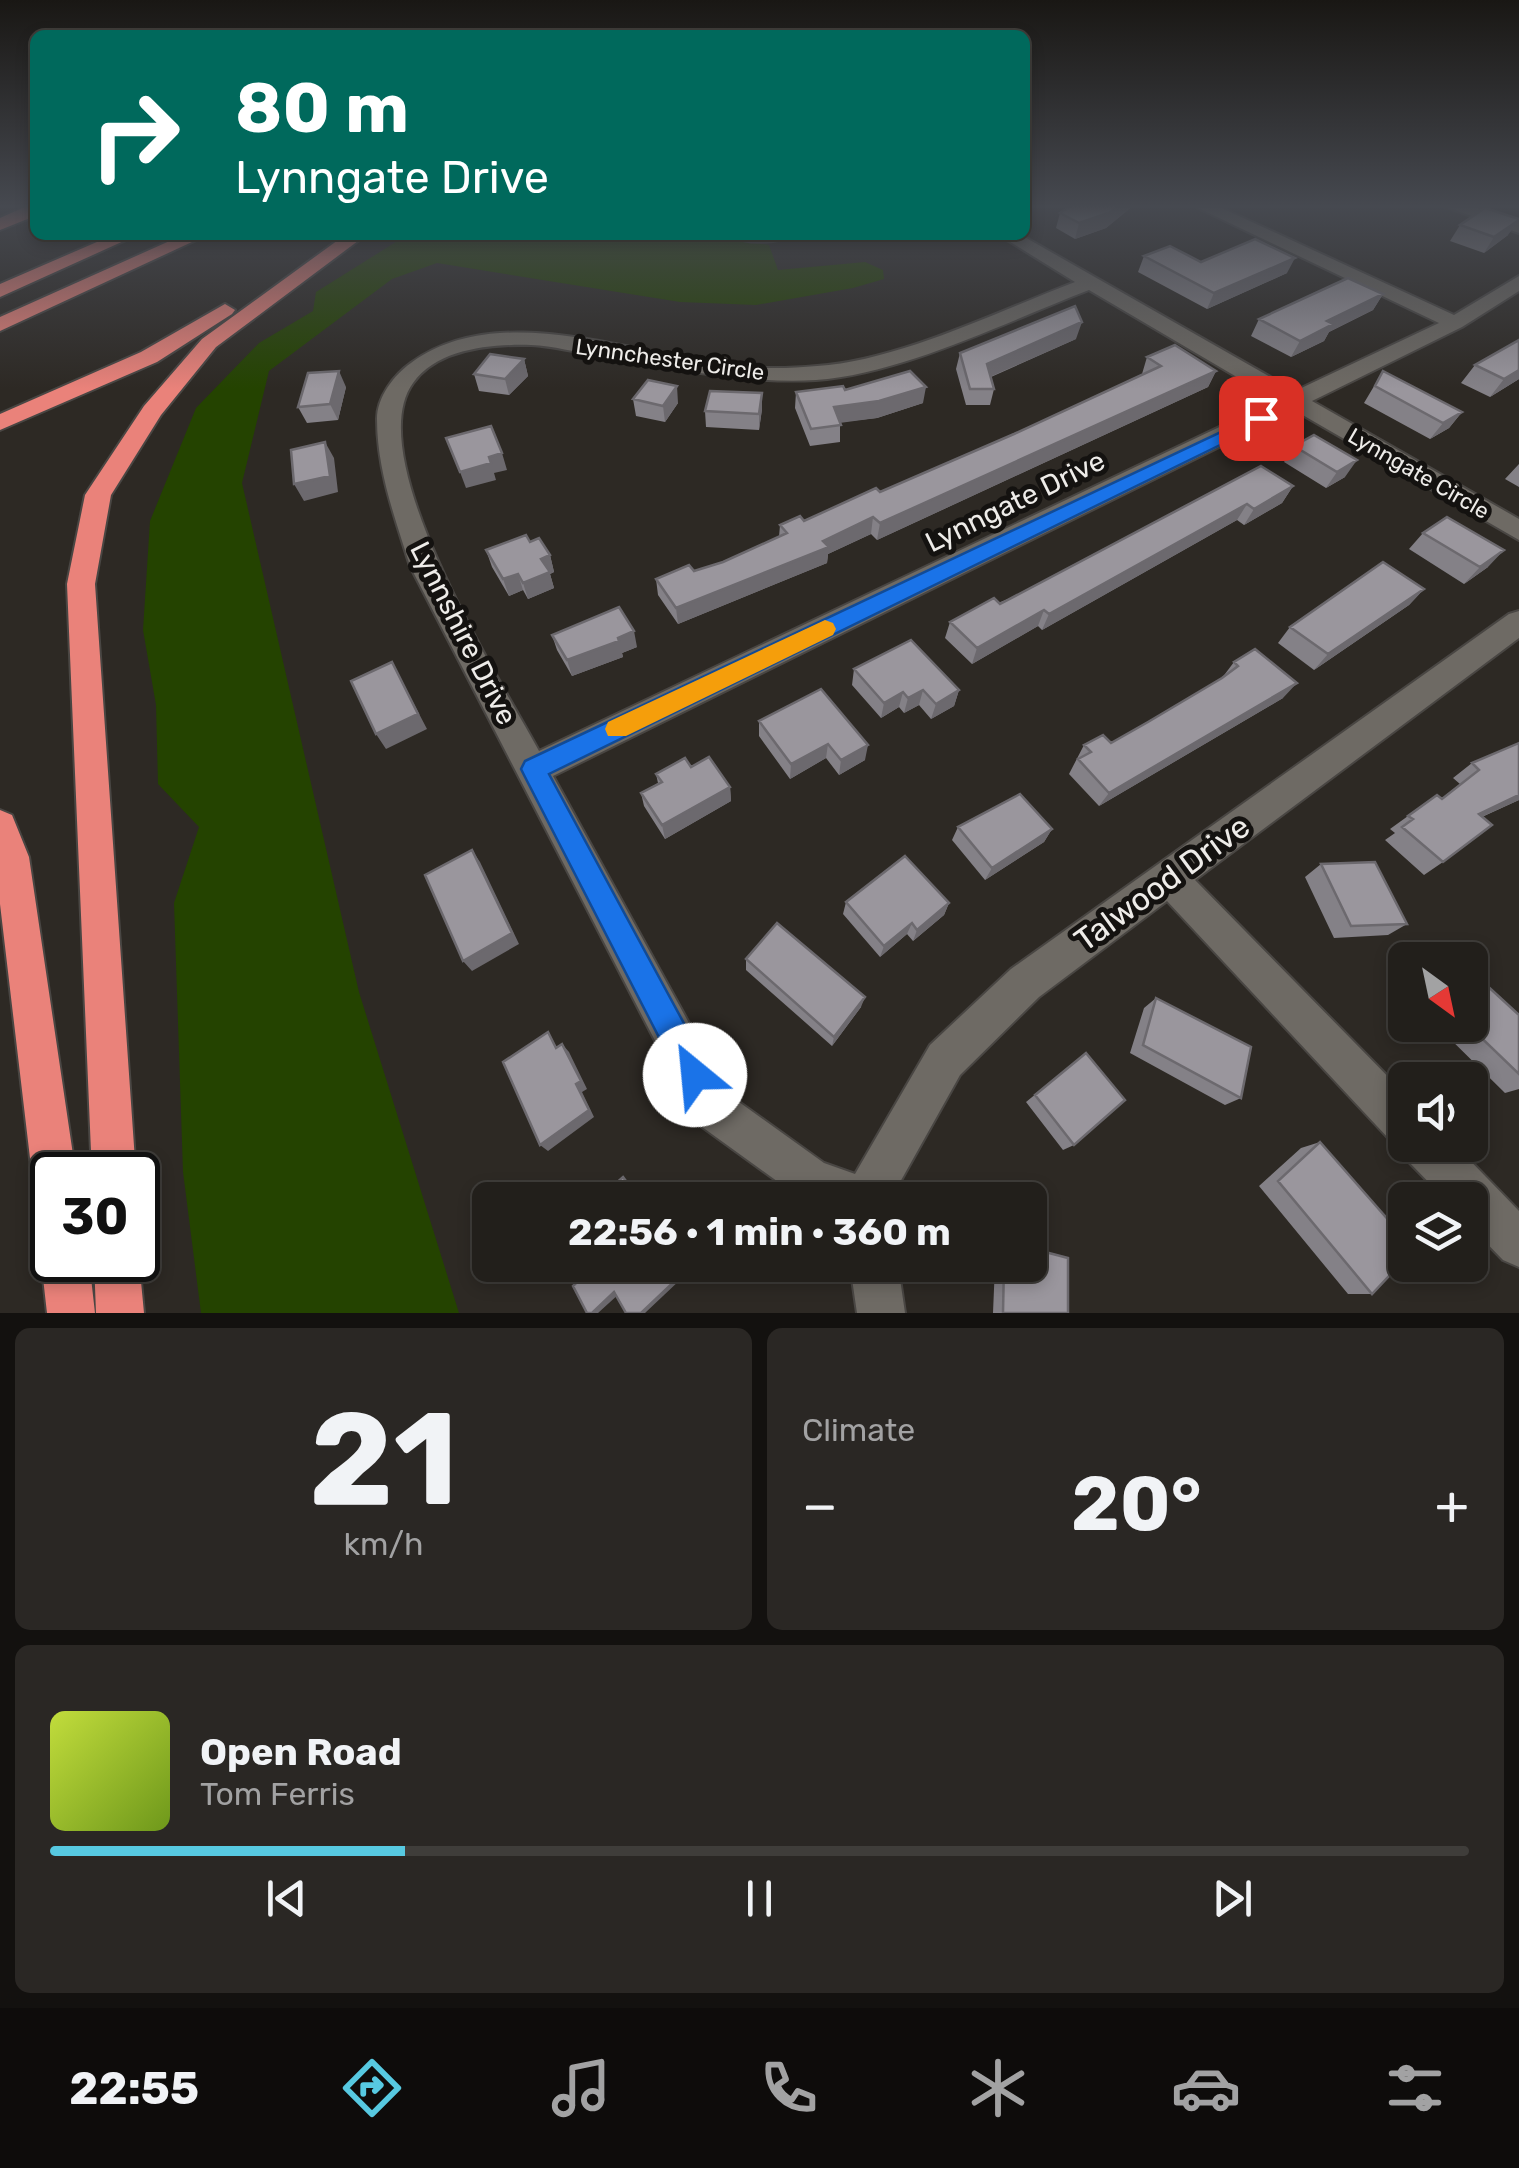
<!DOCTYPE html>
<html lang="en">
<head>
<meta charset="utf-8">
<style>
  :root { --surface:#221f1b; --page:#2a2724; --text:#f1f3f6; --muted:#a2a2a3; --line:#3f3d3a; --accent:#57c9e1 }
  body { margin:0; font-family:Rubik,sans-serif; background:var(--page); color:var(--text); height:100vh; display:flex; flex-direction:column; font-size:38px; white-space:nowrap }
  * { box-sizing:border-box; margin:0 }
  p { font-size:32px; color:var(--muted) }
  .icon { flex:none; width:55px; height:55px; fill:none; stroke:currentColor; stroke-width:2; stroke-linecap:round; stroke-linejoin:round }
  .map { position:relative; height:1313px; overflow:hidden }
  .side { display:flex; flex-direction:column; gap:15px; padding:15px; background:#13110f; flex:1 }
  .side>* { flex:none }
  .banner { position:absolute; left:30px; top:30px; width:1000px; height:210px; border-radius:15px; box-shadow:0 5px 15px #0003,0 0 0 2px var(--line); background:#00695c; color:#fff; overflow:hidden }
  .needle { width:65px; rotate:147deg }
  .controls { position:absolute; left:1388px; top:942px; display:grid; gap:20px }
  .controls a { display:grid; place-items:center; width:100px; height:100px; border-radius:15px; background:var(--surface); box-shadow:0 5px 15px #0003,0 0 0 2px var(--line); font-size:50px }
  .speed { position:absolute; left:30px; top:1152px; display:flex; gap:20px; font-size:50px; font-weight:700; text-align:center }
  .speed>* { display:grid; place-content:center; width:130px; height:130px; border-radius:50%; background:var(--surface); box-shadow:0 5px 15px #0003,0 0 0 2px var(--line); line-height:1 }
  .speed .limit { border:5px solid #111; border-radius:15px; background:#fff; color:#111 }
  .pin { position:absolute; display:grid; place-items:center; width:85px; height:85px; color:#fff; margin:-42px; border-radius:20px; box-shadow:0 5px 15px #0006 }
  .me { position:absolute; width:110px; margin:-55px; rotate:332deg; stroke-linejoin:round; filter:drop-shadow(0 0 8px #0008) }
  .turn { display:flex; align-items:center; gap:35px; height:210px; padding:0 40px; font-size:45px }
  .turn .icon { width:130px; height:130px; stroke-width:2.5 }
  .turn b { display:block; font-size:70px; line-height:85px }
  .big { font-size:75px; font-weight:700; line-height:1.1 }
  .side .card { flex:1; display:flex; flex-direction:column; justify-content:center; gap:15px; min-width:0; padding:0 35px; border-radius:15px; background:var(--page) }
  .side .dial { align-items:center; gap:0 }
  .dial b { font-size:130px; line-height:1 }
  .song { display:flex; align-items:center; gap:30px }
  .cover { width:120px; height:120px; border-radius:15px; background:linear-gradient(135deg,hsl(70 70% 55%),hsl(80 70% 35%)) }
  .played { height:10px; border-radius:5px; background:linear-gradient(90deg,var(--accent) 25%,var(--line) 25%) }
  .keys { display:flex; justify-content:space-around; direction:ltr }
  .heat { display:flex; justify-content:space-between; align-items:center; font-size:55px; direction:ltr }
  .side .tiles { flex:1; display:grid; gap:15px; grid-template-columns:1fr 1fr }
  .card:last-child { grid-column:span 2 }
  .trip { position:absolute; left:472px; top:1182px; width:575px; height:100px; border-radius:15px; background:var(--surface); box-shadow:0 5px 15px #0003,0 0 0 2px var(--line); font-weight:700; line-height:100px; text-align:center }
  .dock { display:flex; height:160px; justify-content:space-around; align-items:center; background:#0e0c0b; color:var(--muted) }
  .dock .icon { width:70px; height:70px }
  .dock .active { color:var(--accent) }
  .dock b { font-size:45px; color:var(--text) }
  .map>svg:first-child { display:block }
  .green { fill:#244300 }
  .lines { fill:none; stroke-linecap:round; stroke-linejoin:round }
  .minor-casing { stroke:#494643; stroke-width:4 }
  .highway-casing { stroke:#494643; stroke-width:4 }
  .minor { fill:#6e6a64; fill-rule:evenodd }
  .highway { fill:#ea827a; fill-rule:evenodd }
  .wall { fill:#848187 }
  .shaded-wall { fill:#6c696e }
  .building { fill:#9a969d; stroke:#6c696e; stroke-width:2.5 }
  .route { fill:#1a73e8; stroke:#114b97; stroke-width:2.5 }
  .slow { fill:#f59e0b }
  .labels { text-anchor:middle; stroke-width:10; stroke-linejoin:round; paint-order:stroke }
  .far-street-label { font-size:22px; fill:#eeece9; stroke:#141210 }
  .street-label { font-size:28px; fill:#eeece9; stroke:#141210 }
  .near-street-label { font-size:32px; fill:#eeece9; stroke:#141210 }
</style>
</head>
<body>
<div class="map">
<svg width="1519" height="1313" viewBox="0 0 1519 1313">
  <rect width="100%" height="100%" fill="#2d2924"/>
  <path class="green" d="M407 235H718L769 245 778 270 865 262 883 270 884 279 853 288 756 305 680 302 437 263 392 279 269 371 242 483 359 992 459 1313H201L183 1172 174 903 199 827 158 784 156 705 143 630 150 521 196 408 259 343 313 311 316 292Z"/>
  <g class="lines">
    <defs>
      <path id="minor" d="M1192 205H1215L1454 315 1519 276V291L1462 327 1312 401 1519 519V540L1294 410 553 776 728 1094 824 1163 855 1174 930 1045 1011 969 1509 614 1519 611V638L1195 880 1405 1094V1145H1455L1519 1211V1267L1503 1260 1470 1226V1200H1446L1408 1161 1402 1146 1390 1140 1167 901 1039 997 960 1075 890 1200H803L698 1124 410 566C395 518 377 470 377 419 377 397 394 375 411 363 504 295 645 361 749 367 771 369 795 368 817 366 898 361 999 311 1075 282L999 235H1021L1295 391 1439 323ZM1089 290 1276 400 539 751C501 681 359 457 413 383 438 348 492 344 531 345 553 346 576 352 598 356 671 368 743 384 816 380 902 374 1008 321 1089 290Z
        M1441 205H1467L1519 222V233Z
        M731 235H790C777 244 744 244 731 235Z
        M850 1265H898L905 1313H857Z"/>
      <path id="highway" d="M29 205H35V216L0 230V218Z
        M113 235H137L0 297V284Z
        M183 235H207L0 331V317Z
        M345 235H366L216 347 161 415 111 495 95 584 136 1175H92L67 584 85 495 144 406 202 339Z
        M225 304 235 310 232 314 157 362 0 430V414L141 352Z
        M0 810 12 815 29 857 76 1175H52V1197L38 1191 32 1175 0 904Z
        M52 1242V1260H89L95 1313H47L41 1260Z
        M138 1250 144 1313H96L94 1260H138Z"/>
    </defs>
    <use href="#minor" class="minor-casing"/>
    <use href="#highway" class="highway-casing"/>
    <use href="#minor" class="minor"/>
    <use href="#highway" class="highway"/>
  </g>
  <path class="wall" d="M1073 205H1134L1106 228 1075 239 1056 228 1060 213Z
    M1460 225 1508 235 1484 253 1450 241Z
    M1144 256 1201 262 1287 273 1207 309 1138 272Z
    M1383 294 1373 310 1329 332 1324 341 1291 357 1251 336 1259 319Z
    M1076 339 991 377 994 389 990 405H966L956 369 960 353Z
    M1519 340V379L1490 397 1461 383 1475 365Z
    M1147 357 1216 371 1208 387 877 540 871 534 828 554 827 563 678 624 658 595 656 579 694 571 723 562 779 537 780 525 804 521 880 492 1014 434 1142 374Z
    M524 359 528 376 509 395 479 391 474 374Z
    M1383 371 1462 412 1449 428 1430 439 1364 403Z
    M346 387 338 420 307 423 298 407Z
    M796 392 923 403 877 418 840 422V442L810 446 795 408Z
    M633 399 678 403 665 422 636 416Z
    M762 409 759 430 706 427 705 411Z
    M1294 446 1345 477 1326 488 1284 462Z
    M1519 464V487L1505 479Z
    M1293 486 1282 503 1244 525 1237 520 1042 630 1038 626 972 664 945 638 950 622Z
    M1423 533 1488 567 1464 584 1409 549Z
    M530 542 550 555 554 572 550 574 554 588 528 599 523 590 509 596 492 567 486 550Z
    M1424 589 1409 605 1314 670 1278 643 1290 627Z
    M552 635 637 647 622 653 623 657 572 676 557 650Z
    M1234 662 1283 698 1099 806 1069 774 1084 745 1111 743 1222 678Z
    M854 669 959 690 954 706 931 719 919 705 904 713 899 707 881 718 852 685Z
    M821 689 865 760 839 775 826 758 790 779 759 736V721Z
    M1519 743V800L1482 817 1443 862 1424 875 1385 840 1395 833 1390 829 1408 816 1441 799 1460 784 1453 778 1472 763Z
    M691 767 730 787 731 801 665 839 644 806 641 793 658 783 656 774Z
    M958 827 1052 829 1044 842 985 880 952 840Z
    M1321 864 1407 924 1388 935 1334 938 1305 877Z
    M846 902 949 903 944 915 913 941 907 934 880 957 843 914Z
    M746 959 861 1007 832 1046 746 970Z
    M1156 998 1241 1098 1225 1105 1130 1053 1144 1008Z
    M1519 1015V1089L1505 1093 1436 1025H1470Z
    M1086 1053 1074 1145 1063 1150 1026 1102Z
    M1320 1142 1372 1294H1348L1259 1186 1301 1148Z
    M995 1265H1030L1068 1313H993Z"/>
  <path class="shaded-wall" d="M1120 205H1134L1106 228 1075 239 1079 223Z
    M1519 220 1508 235 1484 253 1494 237Z
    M1295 258 1287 273 1207 309 1214 293Z
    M1383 294 1373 310 1329 332 1324 341 1291 357 1300 341 1327 321Z
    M1082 322 1076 339 983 380 987 364Z
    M524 359 528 376 509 395 505 379Z
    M1519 370V379L1490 397 1504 379Z
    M339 371 346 387 338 420 330 404Z
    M1216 371 1208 387 877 540 880 523Z
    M677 386 678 403 665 422 663 406Z
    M926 387 923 403 877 418 832 424 834 407Z
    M762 393V409L759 430V414Z
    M1462 412 1449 428 1430 439 1443 423Z
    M325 442 334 458 338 492 304 501 294 484Z
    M502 453 507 470 494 473 496 480 466 488 460 472 489 457Z
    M1357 460 1345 477 1326 488 1337 472Z
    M1293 486 1282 503 1244 525 1254 509Z
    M1247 504 1237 520 1042 630 1049 614Z
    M873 517 871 534 828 554 827 563 678 624 676 608Z
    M1504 550 1488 567 1464 584 1480 567Z
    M550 555 554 572 550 574 554 588 528 599 523 583 541 559Z
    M518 574 523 590 509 596 503 579Z
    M1424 589 1409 605 1314 670 1328 654Z
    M1044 610 1038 626 972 664 977 648Z
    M634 631 637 647 622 653 623 657 572 676 567 660Z
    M392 662 427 729 386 749 376 734Z
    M1297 683 1283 698 1099 806 1109 793Z
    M923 690 919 705 904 713 908 698Z
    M959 690 954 706 931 719 936 704Z
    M903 692 899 707 881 718 884 703Z
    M828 744 826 758 790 779 791 764Z
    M868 745 865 760 839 775 841 760Z
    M730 787 731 801 665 839 662 825Z
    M1519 795V800L1459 827 1479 814Z
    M1052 829 1044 842 985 880 992 868Z
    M472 850 480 862 519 944 472 971 463 961Z
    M949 903 944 915 913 941 917 930Z
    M912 923 907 934 880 957 884 946Z
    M865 997 861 1007 832 1046 834 1037Z
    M562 1044 569 1052 587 1089 582 1092 594 1117 548 1151 540 1145 576 1084Z
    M673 1265H675L681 1279 645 1313H641Z
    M614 1292 620 1293 598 1313H592Z"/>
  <path class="building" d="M1073 205H1120L1111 212 1079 223 1060 213Z
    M1485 208 1519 219V220L1494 237 1460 225Z
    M1255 239 1295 258 1214 293 1144 256 1170 246 1201 262Z
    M1348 278 1383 294 1327 321 1333 324 1300 341 1259 319Z
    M1075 306 1082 322 987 364 994 389H970L960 353Z
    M1519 340V370L1504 379 1475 365Z
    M1175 345 1216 371 880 523 873 517 823 541 829 547 676 608 656 579 689 565 694 571 723 562 787 533 780 525 800 516 804 521 876 488 880 492 1014 434 1161 366 1147 357Z
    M490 354 524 359 505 379 474 374Z
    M339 371 330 404 298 407 308 373Z
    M910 371 926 387 879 401 834 407 841 425 811 429 796 392 843 386 845 390Z
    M1383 371 1462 412 1443 423 1375 386Z
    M648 380 677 386 663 406 633 399Z
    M710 391 762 393 759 414 705 411Z
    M491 426 502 453 489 457 491 463 460 472 446 438Z
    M1314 435 1357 460 1337 472 1294 446Z
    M325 442 330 476 294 484 291 450Z
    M1261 466 1293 486 1254 509 1247 504 1049 614 1044 610 977 648 950 622 994 598 1000 604Z
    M1447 517 1504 550 1480 567 1423 533Z
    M526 535 530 542 539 538 550 555 541 559 550 572 523 583 518 574 503 579 486 550Z
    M1383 562 1424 589 1328 654 1290 627Z
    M619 607 634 631 618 638 619 641 567 660 552 635Z
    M911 640 959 690 936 704 923 690 908 698 903 692 884 703 854 669Z
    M1255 649 1297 683 1109 793 1078 759 1091 752 1084 745 1103 735 1111 743 1148 722 1222 678 1238 666 1234 662Z
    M392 662 418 714 376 734 351 681Z
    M821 689 868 745 841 760 828 744 791 764 759 721Z
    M1519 743V795L1479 814 1492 825 1443 862 1402 827 1413 819 1408 816 1437 795 1442 799 1479 770 1472 763Z
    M709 757 730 787 662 825 641 793 662 782 656 774 685 758 691 767Z
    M1020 794 1052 829 992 868 958 827Z
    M472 850 512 933 463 961 425 875Z
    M905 856 949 903 917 930 912 923 884 946 846 902Z
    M1375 862 1407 924 1351 926 1321 864Z
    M777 923 865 997 834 1037 746 959Z
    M1470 970 1519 1015V1074L1468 1025H1470Z
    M1156 998 1251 1047 1241 1098 1143 1045Z
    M548 1032 556 1048 562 1044 581 1081 576 1084 589 1110 540 1145 503 1062Z
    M1086 1053 1125 1100 1074 1145 1035 1095Z
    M1320 1142 1405 1239V1259L1372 1294 1278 1181Z
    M623 1177 640 1200H597Z
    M1030 1248 1068 1258V1313H1003L1004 1265H1030Z
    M595 1265H673L678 1278 641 1313H626L614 1292 592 1313H587L573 1286Z"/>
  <linearGradient id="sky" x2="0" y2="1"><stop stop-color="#191714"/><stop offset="0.53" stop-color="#464950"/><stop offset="1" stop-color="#464950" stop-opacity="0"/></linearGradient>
  <rect width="1519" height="389" fill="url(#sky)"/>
  <path class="route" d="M1261 413 1267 414V422L549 774 706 1064 711 1075 706 1086 695 1091 684 1086 525 777 521 769 525 761Z"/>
  <path class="slow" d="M825 620 833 623 836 629 833 635 626 736H608L605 729 608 722Z"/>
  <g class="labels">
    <g class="far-street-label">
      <text transform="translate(670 359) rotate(8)" y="8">Lynnchester Circle</text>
      <text transform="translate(1419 473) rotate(30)" y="8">Lynngate Circle</text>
    </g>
    <g class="street-label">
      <text transform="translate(1015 501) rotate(-26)" y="10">Lynngate Drive</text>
      <text transform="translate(464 633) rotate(63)" y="10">Lynnshire Drive</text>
    </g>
    <g class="near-street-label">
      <text transform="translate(1162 883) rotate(-36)" y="11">Talwood Drive</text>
    </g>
  </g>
</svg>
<div class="controls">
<a><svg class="needle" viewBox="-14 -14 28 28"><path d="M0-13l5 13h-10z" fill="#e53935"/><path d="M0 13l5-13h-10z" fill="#a2a2a3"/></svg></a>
<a><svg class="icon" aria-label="sound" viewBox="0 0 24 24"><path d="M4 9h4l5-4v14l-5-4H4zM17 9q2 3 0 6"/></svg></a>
<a><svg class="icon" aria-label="layers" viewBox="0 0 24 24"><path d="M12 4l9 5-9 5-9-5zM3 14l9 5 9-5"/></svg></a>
</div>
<div class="speed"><div class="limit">30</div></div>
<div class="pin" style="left:1261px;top:418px;background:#d93025"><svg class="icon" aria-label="arrive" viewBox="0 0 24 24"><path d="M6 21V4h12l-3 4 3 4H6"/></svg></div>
<svg class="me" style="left:695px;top:1075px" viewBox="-20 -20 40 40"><circle r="19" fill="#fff"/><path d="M0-13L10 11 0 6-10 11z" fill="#1a73e8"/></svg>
<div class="trip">22:56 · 1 min · 360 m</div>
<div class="banner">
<div class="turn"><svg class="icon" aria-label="right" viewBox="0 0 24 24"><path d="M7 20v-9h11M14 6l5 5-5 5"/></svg><div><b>80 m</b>Lynngate Drive</div></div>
</div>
</div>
<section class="side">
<div class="tiles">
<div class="card dial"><b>21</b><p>km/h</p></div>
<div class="card"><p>Climate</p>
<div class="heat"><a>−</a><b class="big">20°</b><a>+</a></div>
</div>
<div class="card">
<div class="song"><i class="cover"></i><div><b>Open Road</b><p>Tom Ferris</p></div></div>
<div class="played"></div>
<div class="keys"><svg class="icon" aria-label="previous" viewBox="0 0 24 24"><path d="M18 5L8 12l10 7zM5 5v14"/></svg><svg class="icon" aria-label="pause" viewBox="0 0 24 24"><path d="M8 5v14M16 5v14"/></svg><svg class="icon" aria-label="next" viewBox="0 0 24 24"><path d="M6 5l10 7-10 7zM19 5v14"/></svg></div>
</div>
</div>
</section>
<nav class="dock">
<b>22:55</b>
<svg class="icon active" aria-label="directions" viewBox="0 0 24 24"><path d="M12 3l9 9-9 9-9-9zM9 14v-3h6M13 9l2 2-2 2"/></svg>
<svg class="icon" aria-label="music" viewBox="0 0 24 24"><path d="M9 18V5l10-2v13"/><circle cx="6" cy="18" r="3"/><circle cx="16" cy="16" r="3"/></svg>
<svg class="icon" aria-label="phone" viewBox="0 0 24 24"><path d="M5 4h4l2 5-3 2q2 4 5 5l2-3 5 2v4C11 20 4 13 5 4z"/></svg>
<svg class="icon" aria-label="climate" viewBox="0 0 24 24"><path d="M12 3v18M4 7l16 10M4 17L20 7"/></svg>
<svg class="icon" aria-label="car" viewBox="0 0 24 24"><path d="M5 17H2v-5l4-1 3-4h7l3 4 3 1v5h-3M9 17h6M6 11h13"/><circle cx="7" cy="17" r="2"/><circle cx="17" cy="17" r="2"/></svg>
<svg class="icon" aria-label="filters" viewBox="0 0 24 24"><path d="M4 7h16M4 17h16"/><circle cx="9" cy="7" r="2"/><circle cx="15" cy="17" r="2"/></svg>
</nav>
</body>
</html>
